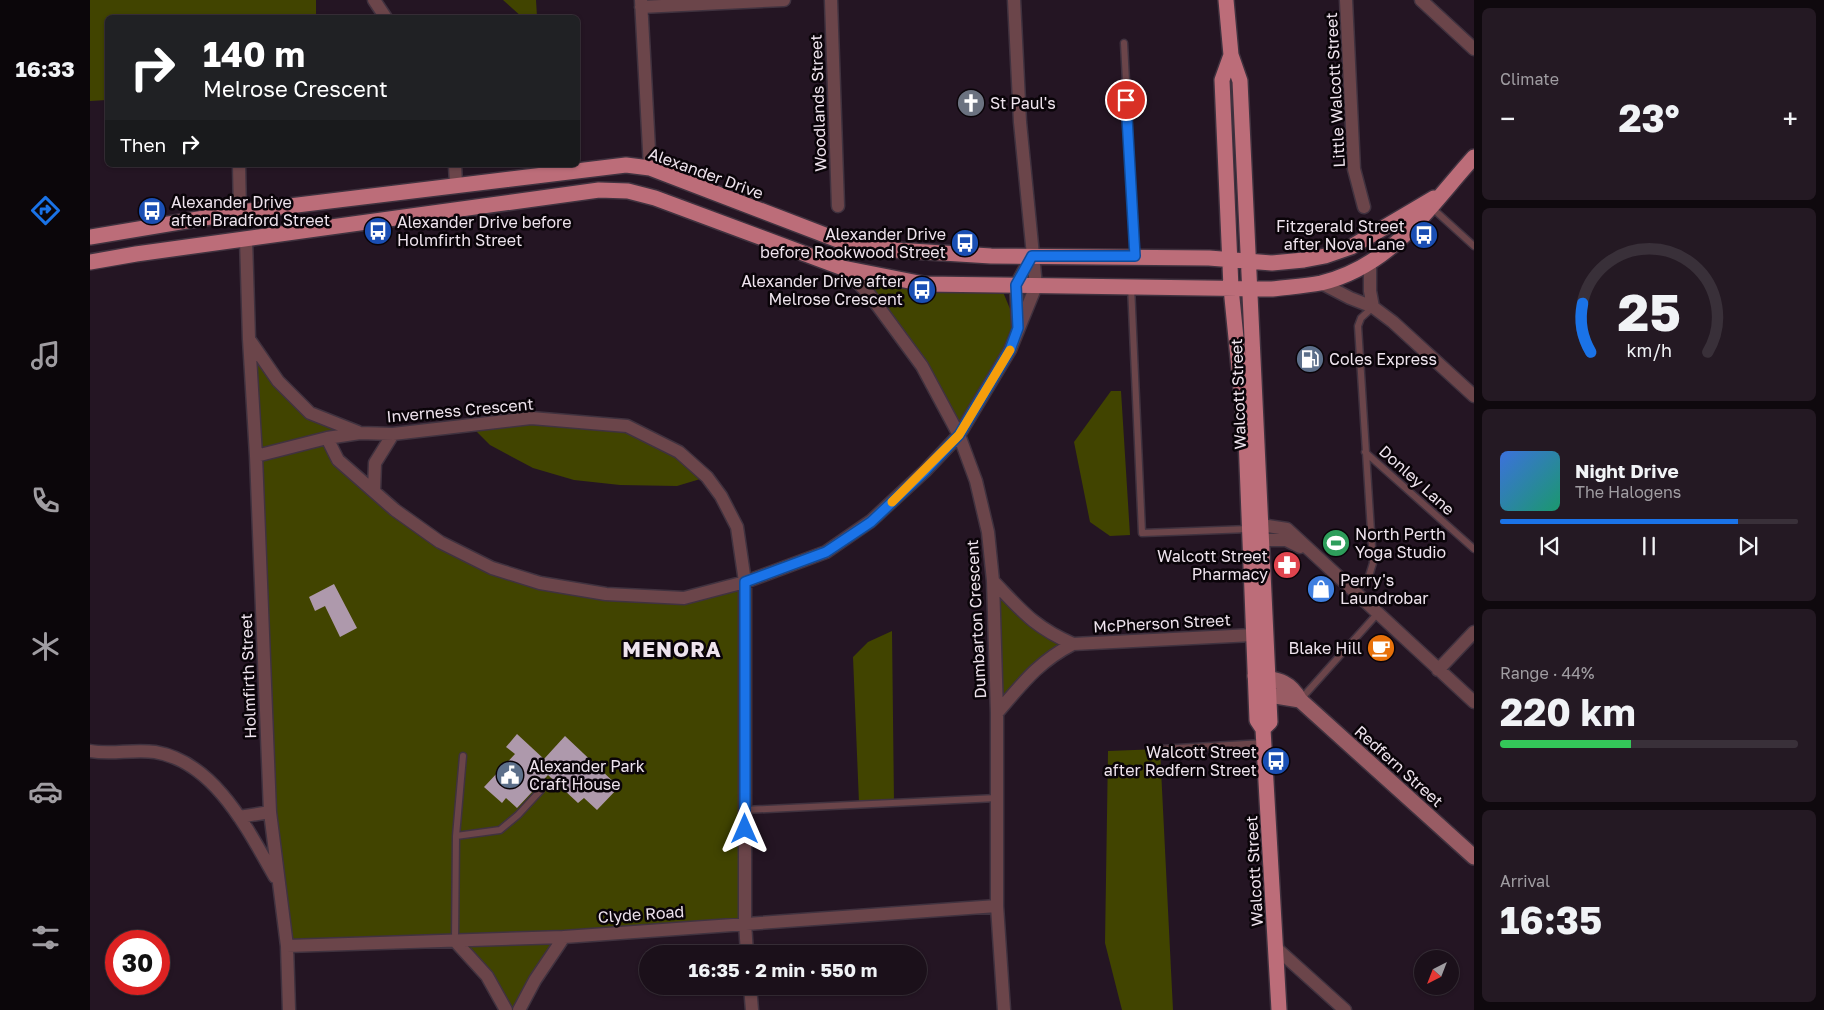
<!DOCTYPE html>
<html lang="en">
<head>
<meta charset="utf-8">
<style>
  :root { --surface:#1b101a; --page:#241923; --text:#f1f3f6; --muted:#a09da2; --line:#393039; --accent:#1a73e8 }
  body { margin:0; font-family:"Golos Text",sans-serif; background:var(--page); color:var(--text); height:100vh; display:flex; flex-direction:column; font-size:19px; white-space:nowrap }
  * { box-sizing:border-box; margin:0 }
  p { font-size:16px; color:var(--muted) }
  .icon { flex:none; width:28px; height:28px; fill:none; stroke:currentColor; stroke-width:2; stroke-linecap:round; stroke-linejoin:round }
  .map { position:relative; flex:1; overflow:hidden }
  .panel { display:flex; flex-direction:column; gap:8px; padding:8px; background:#0f090e; width:350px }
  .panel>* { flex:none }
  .banner { position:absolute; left:15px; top:15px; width:475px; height:152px; border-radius:8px; box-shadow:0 1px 4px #0004,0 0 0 1px var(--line); background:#202124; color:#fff; overflow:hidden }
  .needle { width:32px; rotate:222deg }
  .tools { position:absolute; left:1324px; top:950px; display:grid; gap:10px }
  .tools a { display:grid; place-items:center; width:45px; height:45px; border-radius:50%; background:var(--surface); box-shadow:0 1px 4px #0004,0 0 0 1px var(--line); font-size:25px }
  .speed { position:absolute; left:15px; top:930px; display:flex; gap:10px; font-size:25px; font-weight:700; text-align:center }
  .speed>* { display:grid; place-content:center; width:65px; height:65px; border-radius:50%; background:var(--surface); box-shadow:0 1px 4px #0004,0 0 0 1px var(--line); line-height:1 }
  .speed .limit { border:8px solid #d22; background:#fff; color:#111 }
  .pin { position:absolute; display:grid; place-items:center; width:42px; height:42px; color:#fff; margin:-21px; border:2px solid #fff; border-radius:50%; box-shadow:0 1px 5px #0007 }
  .me { position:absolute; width:55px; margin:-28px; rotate:0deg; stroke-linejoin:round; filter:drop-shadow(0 0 4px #0008) }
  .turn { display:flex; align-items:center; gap:18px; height:105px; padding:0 15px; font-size:22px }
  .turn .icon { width:65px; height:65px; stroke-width:2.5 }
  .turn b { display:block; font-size:35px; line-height:42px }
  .then { display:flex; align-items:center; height:48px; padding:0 15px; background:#0003; gap:10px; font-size:19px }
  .big { font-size:38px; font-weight:700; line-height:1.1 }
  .panel .card { flex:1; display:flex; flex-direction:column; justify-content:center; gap:8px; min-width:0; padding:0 18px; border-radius:8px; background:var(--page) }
  .panel .dial { align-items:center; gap:0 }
  .dial svg { height:130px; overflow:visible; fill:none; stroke:var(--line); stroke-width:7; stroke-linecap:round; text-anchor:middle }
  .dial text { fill:var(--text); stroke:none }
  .song { display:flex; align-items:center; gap:15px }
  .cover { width:60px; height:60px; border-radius:8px; background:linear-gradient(135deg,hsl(220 70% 55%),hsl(160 70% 35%)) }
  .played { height:5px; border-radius:2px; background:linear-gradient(90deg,var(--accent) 80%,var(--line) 80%) }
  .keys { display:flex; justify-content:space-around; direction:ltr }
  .heat { display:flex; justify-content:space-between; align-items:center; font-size:28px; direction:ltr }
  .charge { height:8px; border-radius:4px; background:linear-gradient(90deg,#34c759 44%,var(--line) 0) }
  .trip { position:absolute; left:549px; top:945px; width:288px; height:50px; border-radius:25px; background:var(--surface); box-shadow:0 1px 4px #0004,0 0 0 1px var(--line); font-weight:700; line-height:50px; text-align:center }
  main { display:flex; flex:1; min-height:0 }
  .dock { display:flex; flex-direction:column; width:90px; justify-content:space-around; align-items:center; background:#0b060a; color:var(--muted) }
  .dock .icon { width:35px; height:35px }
  .dock .active { color:var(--accent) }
  .dock b { font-size:22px; color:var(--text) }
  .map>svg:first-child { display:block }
  .green { fill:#414400 }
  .building { fill:#ae99ac }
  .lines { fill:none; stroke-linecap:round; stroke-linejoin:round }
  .lane-casing { stroke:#40323f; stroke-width:9 }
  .street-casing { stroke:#40323f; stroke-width:15 }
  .secondary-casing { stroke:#40323f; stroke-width:18 }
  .primary-casing { stroke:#40323f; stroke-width:18 }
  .lane { stroke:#6b454a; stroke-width:6 }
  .street { stroke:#6b454a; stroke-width:12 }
  .secondary { stroke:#995c64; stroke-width:15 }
  .primary { stroke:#bc6d79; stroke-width:15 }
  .route-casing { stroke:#114b97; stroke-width:12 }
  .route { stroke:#1a73e8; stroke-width:9 }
  .slow { stroke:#f59e0b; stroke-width:9 }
  .labels { text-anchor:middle; stroke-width:5; stroke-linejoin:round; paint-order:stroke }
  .street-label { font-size:16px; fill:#eee3ed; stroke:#0a0409 }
  .poi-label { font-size:16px; fill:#eee3ed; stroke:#0a0409; text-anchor:start }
  .district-label { font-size:21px; font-weight:bold; letter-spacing:1px; fill:#eee3ed; stroke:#0a0409 }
</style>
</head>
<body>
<main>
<nav class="dock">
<b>16:33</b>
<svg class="icon active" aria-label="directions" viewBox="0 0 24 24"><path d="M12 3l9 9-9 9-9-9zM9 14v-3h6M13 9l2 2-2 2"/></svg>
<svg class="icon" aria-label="music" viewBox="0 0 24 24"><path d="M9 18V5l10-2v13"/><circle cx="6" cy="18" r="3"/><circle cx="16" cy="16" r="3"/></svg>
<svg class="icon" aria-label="phone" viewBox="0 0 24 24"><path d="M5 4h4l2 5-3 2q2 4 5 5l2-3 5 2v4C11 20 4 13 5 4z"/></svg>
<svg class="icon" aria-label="climate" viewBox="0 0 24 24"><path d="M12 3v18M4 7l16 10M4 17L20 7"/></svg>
<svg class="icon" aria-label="car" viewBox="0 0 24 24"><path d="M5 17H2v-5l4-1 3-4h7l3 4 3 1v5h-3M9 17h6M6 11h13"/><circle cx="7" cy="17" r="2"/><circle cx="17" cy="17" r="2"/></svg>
<svg class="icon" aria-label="filters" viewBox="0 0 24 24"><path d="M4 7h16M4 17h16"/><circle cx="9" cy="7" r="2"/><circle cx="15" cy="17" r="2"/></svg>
</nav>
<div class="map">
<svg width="1384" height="1010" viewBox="0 0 1384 1010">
  <rect width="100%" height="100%" fill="#241523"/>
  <path class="green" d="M0 0H226V17L18 18 17 100 0 101Z
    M413 0H446L447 17H432Z
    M753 268 913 292 928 328 869 435 832 366Z
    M159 339 220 413 270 433 237 438 248 460 350 542 450 583 594 598 655 582V922L474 937 429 1010H416L365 941 197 946 187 882Z
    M1021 391H1031L1040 535 1020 536 1000 522 984 442Z
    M441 418 537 426 617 477 587 486 530 485 484 480 443 468 400 445 380 425Z
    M903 581 942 622 983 644 907 713Z
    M802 631 804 803H769L763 657 778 642Z
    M1070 749 1083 1010H1032L1015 943 1018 751Z"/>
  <path class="building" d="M244 584 267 628 250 637 235 606 225 611 219 597Z
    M427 734 454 759 475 736 529 787 507 810 494 798 488 803 458 775 427 808 416 798 412 803 394 787 425 754 416 747Z"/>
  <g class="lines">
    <defs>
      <path id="lane" d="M1034 43 1045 256
        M1341 207 1384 246
        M1041 286 1052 533 1159 529
        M1275 452 1384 549
        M1265 592 1279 576 1283 563 1268 326 1271 318 1283 307
        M1211 699 1288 613
        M1070 749 1174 743
        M655 810 907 798
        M366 836 410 830 428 815 451 790
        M365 941 366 836 373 756"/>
      <path id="street" d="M284 0 296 18
        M551 0 560 168
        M741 0 748 206
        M1256 0 1264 169 1274 207
        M1331 0 1384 49
        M551 7 694 0
        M149 165 150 212
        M365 165 366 184
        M156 239 159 339 166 456 180 812 197 946 199 1010
        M1280 263V291L1283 307
        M753 268 779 294 832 366 869 435 886 481 898 532 903 581 907 713V906L914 1010
        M1231 283 1260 298 1283 307 1303 322 1384 396
        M928 326 926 285 942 256
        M159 339 188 381 220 413 268 432
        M237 438 248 460 305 510 350 542 402 568 450 583 516 594 594 598 655 582 736 552 781 521 835 471 869 435 920 350 946 286 930 122 924 0
        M166 456 237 438 270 433 303 434 441 418 537 426 589 452 617 477 631 496 647 527 655 582V922L657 954
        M284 491 285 463 303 434
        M1162 528 1171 525 1197 529 1384 702
        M1164 533 1172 540H1196L1210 547
        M903 581C932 611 944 627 983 644
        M1348 670 1384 632
        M907 713C932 684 948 662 983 644L1163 635
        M0 751C21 755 43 749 65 752 125 762 158 830 185 877
        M149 817 180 812
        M365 941 397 976 416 1010
        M197 946 474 937 907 906
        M1185 947 1255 1010
        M660 986 662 1010
        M429 1010 445 980 474 937"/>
      <path id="secondary" d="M1165 676C1187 680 1199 680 1210 700L1384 857
        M1167 693 1210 700"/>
      <path id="primary" d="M1136 0 1141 55 1150 81 1180 722 1173 729
        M1141 55 1132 80 1141 288 1156 438 1167 720 1173 729 1189 1010
        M0 237 150 212 536 165 560 168 748 240 805 250 901 256 1119 258 1182 263 1214 260 1235 256 1261 247 1344 198
        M0 262 46 254 509 190 538 191 565 198 753 268 834 284 1182 289C1198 287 1215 286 1231 283 1302 266 1338 208 1384 157"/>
    </defs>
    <use href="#lane" class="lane-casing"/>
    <use href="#street" class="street-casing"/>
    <use href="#secondary" class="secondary-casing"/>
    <use href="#primary" class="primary-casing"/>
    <use href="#lane" class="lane"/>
    <use href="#street" class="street"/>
    <use href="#secondary" class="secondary"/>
    <use href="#primary" class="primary"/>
  </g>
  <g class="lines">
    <defs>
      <path id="route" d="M655 829V582L736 552 781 522 835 471 869 435 920 350 928 328 926 285 942 256H1045L1036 100"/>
    </defs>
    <use href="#route" class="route-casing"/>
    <use href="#route" class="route"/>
    <path class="slow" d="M802 502 869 435 920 350"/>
  </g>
  <defs>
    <symbol id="church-disc" viewBox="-11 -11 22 22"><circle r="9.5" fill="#6b7280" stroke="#0a0409"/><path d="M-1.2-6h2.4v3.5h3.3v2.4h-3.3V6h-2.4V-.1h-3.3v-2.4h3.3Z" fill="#fff"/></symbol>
    <symbol id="bus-disc" viewBox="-11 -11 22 22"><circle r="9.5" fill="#1a4fb4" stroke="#0a0409"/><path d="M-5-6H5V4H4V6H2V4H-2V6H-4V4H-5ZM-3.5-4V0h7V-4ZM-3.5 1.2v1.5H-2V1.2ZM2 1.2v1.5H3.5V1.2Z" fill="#fff"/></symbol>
    <symbol id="fuel-disc" viewBox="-11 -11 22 22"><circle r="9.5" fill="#5c6f8a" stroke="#0a0409"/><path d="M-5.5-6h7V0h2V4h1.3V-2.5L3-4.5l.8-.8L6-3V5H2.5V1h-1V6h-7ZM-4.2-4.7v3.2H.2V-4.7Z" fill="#fff"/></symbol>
    <symbol id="stadium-disc" viewBox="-11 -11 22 22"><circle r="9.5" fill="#2e9e5b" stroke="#0a0409"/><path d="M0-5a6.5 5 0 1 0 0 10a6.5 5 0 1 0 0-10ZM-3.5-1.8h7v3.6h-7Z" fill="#fff"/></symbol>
    <symbol id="pharmacy-disc" viewBox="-11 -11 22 22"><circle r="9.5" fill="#e0444e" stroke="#0a0409"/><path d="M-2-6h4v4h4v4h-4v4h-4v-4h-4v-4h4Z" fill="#fff"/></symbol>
    <symbol id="shop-disc" viewBox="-11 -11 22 22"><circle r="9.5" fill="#3f7fe0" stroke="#0a0409"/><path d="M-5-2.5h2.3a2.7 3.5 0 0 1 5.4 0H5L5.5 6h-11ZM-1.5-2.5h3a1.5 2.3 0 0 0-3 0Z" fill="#fff"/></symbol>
    <symbol id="cafe-disc" viewBox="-11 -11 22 22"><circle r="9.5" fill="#e8710a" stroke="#0a0409"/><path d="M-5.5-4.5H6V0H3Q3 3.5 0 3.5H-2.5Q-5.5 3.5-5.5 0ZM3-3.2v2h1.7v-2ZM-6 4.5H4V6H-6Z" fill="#fff"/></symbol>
    <symbol id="civic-disc" viewBox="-11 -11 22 22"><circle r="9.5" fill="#5c6f8a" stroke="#0a0409"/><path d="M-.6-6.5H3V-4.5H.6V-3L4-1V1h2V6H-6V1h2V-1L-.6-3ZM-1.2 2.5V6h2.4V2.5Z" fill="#fff"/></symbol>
  </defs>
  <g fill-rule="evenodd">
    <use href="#church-disc" x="865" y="87" width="32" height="32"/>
    <use href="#bus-disc" x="46" y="195" width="32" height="32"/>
    <use href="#bus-disc" x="272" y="215" width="32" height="32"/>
    <use href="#bus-disc" x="1318" y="219" width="32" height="32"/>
    <use href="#bus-disc" x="859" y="227" width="32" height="32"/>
    <use href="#bus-disc" x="816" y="274" width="32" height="32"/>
    <use href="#fuel-disc" x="1204" y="343" width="32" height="32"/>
    <use href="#stadium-disc" x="1230" y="527" width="32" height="32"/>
    <use href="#pharmacy-disc" x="1181" y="549" width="32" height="32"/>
    <use href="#shop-disc" x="1215" y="573" width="32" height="32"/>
    <use href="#cafe-disc" x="1275" y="632" width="32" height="32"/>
    <use href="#bus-disc" x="1170" y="745" width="32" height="32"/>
    <use href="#civic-disc" x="404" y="759" width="32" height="32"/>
  </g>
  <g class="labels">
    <g class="street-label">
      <text transform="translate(1245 90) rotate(-93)" y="6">Little Walcott Street</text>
      <text transform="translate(728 103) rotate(-92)" y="6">Woodlands Street</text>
      <text transform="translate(616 173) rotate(20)" y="6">Alexander Drive</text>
      <text transform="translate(1148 394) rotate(-92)" y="6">Walcott Street</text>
      <text transform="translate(370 410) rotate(-5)" y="6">Inverness Crescent</text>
      <text transform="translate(1327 480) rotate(42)" y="6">Donley Lane</text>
      <text transform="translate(886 619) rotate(-93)" y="6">Dumbarton Crescent</text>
      <text transform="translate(1072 623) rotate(-3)" y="6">McPherson Street</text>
      <text transform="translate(158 676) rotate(-92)" y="6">Holmfirth Street</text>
      <text transform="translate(1309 766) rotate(42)" y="6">Redfern Street</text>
      <text transform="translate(1164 871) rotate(-93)" y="6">Walcott Street</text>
      <text transform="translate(551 914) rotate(-4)" y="6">Clyde Road</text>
    </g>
    <g class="poi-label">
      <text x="900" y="109">St Paul's</text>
      <text x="81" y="208">Alexander Drive<tspan x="81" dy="18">after Bradford Street</tspan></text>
      <text x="307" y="228">Alexander Drive before<tspan x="307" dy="18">Holmfirth Street</tspan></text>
      <text x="1315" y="232" text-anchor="end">Fitzgerald Street<tspan x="1315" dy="18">after Nova Lane</tspan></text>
      <text x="856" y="240" text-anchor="end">Alexander Drive<tspan x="856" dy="18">before Rookwood Street</tspan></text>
      <text x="813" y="287" text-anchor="end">Alexander Drive after<tspan x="813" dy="18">Melrose Crescent</tspan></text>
      <text x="1239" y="365">Coles Express</text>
      <text x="1265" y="540">North Perth<tspan x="1265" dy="18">Yoga Studio</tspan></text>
      <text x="1178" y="562" text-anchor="end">Walcott Street<tspan x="1178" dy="18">Pharmacy</tspan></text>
      <text x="1250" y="586">Perry's<tspan x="1250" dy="18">Laundrobar</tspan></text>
      <text x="1272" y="654" text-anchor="end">Blake Hill</text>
      <text x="1167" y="758" text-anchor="end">Walcott Street<tspan x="1167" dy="18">after Redfern Street</tspan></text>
      <text x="439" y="772">Alexander Park<tspan x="439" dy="18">Craft House</tspan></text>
    </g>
    <g class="district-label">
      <text x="582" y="657">MENORA</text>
    </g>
  </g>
</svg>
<div class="tools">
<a><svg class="needle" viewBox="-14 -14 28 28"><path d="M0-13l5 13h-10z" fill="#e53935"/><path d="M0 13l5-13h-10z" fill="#a09da2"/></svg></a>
</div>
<div class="speed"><div class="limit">30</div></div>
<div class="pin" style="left:1036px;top:100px;background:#d93025"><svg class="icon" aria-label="arrive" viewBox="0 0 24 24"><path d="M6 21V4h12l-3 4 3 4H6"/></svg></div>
<svg class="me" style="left:655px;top:829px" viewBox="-20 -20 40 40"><path d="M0-17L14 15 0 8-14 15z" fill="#1a73e8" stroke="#fff" stroke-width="4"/></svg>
<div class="trip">16:35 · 2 min · 550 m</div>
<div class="banner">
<div class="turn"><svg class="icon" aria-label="right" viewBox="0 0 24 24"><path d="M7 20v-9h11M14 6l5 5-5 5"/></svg><div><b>140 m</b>Melrose Crescent</div></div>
<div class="then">Then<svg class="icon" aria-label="right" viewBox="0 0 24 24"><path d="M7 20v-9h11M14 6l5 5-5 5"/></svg></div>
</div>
</div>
<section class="panel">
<div class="card"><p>Climate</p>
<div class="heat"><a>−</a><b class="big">23°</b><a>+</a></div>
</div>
<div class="card dial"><svg viewBox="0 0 100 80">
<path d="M14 69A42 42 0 1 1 86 69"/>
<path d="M14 69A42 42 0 0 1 9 39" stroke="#1a73e8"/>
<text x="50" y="56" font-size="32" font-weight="700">25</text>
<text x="50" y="72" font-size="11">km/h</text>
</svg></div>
<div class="card">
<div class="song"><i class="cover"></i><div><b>Night Drive</b><p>The Halogens</p></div></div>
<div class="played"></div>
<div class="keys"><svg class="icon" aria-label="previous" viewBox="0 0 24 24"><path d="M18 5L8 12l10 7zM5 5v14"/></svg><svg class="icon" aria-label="pause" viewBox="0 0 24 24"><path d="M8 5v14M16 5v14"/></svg><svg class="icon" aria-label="next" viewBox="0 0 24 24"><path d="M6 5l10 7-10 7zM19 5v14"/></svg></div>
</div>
<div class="card"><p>Range · 44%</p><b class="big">220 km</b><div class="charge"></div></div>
<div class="card"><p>Arrival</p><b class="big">16:35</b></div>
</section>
</main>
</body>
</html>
